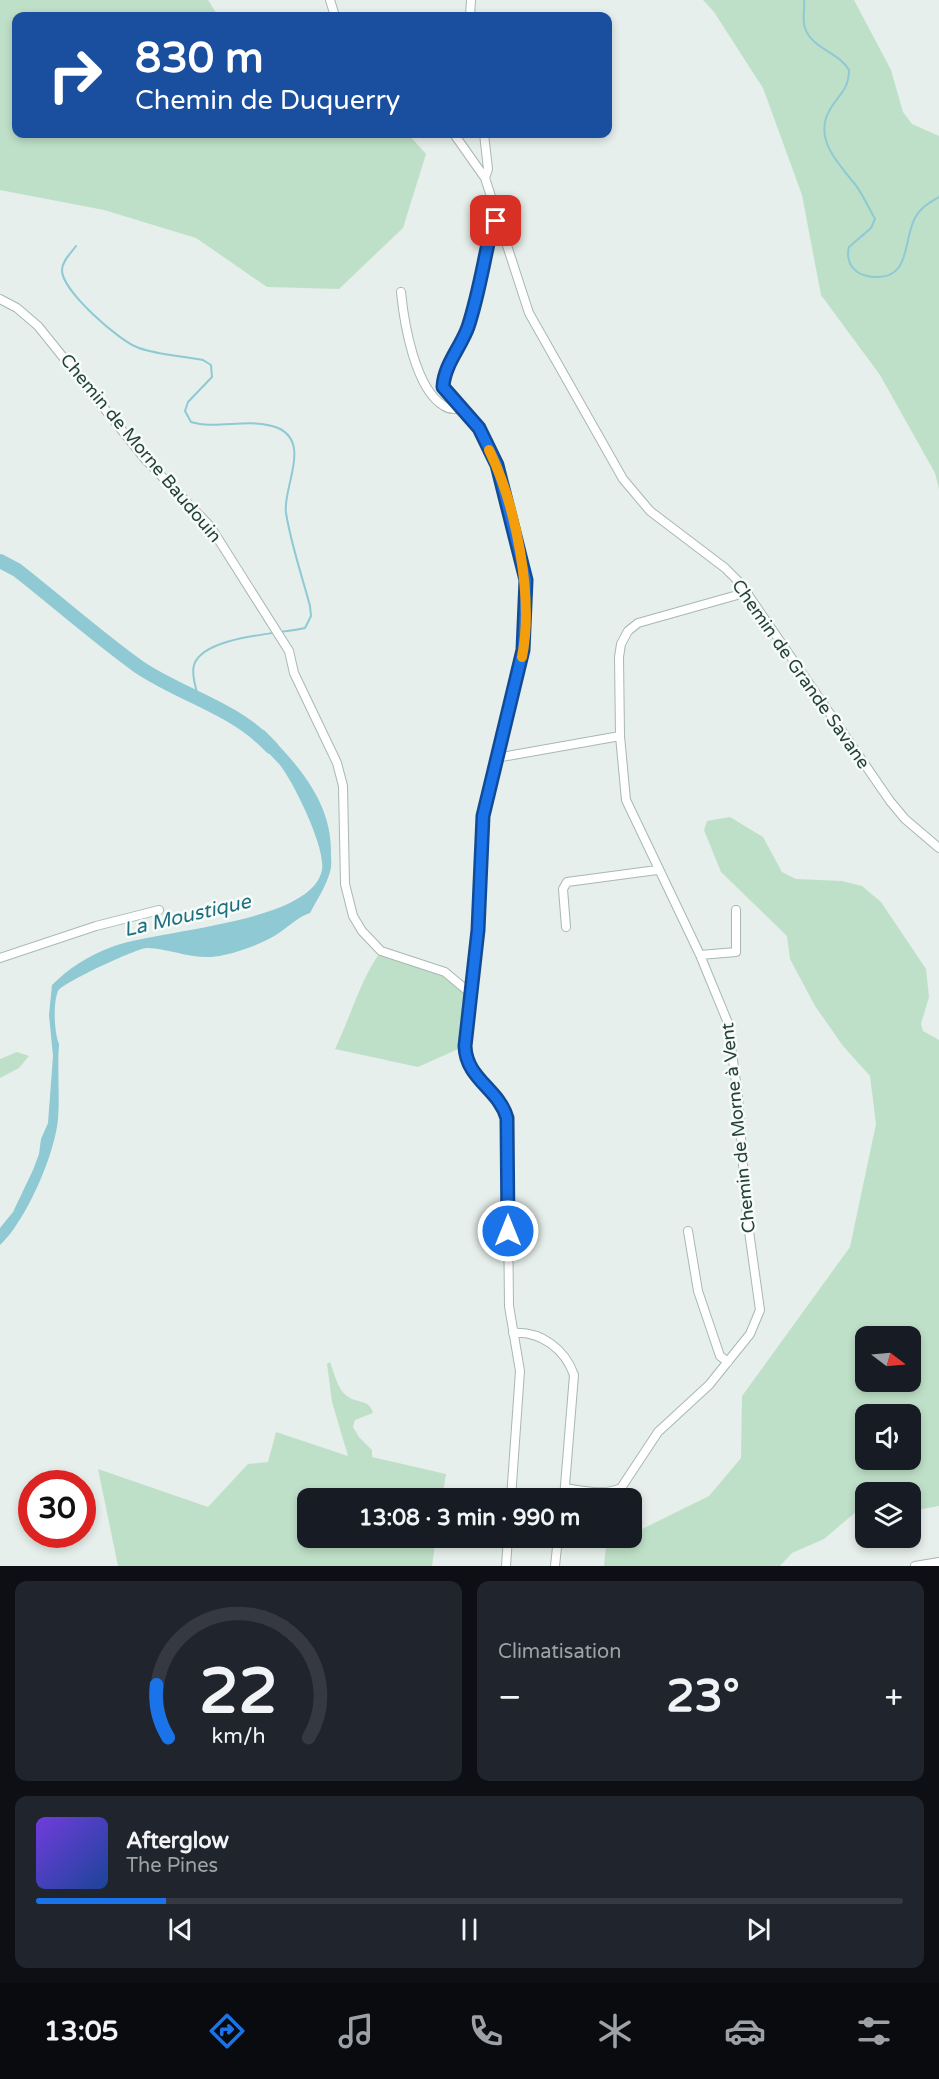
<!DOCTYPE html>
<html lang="fr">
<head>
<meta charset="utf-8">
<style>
  :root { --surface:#171b24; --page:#20242c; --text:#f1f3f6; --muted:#9ea1a6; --line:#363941; --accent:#1a73e8 }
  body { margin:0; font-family:"Varela Round",sans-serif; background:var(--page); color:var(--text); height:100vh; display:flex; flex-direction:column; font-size:22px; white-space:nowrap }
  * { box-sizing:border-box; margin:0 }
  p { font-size:20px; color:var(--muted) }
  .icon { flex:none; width:33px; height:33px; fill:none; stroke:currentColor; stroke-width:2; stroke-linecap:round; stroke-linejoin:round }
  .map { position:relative; height:1566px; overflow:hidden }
  .sheet { display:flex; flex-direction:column; gap:15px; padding:15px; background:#0d0f14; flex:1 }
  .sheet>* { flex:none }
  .banner { position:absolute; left:12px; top:12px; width:600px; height:126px; border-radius:12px; box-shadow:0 3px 9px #0003; background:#1a4fa0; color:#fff; overflow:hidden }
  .needle { width:39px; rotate:106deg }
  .fabs { position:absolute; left:855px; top:1326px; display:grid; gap:12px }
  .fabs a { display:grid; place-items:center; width:66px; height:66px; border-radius:12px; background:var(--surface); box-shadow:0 3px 9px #0003; font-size:30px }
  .speed { position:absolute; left:18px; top:1470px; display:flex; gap:12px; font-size:30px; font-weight:700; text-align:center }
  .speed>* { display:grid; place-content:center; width:78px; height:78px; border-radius:50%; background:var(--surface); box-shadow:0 3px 9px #0003; line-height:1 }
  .speed .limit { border:9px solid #d22; background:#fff; color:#111 }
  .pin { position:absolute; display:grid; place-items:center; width:51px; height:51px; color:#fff; margin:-26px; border-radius:12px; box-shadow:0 3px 9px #0006 }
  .me { position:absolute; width:66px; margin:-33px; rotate:0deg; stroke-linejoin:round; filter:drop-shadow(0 0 4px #0008) }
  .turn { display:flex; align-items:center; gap:21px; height:126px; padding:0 24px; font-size:27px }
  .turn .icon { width:78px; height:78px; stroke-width:2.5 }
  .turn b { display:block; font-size:42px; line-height:51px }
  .big { font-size:45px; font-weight:700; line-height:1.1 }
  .sheet .tile { flex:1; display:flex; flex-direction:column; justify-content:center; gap:9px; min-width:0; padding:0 21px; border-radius:12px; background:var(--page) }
  .sheet .dial { align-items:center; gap:0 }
  .dial svg { height:156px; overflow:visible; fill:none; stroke:var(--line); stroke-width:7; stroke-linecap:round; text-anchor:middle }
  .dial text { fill:var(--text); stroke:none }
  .song { display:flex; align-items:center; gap:18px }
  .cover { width:72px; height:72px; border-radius:9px; background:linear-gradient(135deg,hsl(260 70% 55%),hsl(220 70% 35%)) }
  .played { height:6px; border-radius:3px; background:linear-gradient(90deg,var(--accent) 15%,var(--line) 15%) }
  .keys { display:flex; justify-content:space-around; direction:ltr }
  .heat { display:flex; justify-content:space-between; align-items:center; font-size:33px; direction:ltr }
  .sheet .tiles { flex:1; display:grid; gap:15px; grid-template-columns:1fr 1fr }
  .tile:last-child { grid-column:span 2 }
  .trip { position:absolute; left:297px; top:1488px; width:345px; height:60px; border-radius:12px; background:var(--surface); box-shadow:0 3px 9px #0003; font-weight:700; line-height:60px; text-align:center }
  .tab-bar { display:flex; height:96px; justify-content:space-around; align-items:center; background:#090b0e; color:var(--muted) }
  .tab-bar .icon { width:42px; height:42px }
  .tab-bar .selected { color:var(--accent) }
  .tab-bar b { font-size:27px; color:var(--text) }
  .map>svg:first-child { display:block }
  .green { fill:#bfe0c8; fill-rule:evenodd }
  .water { fill:#8ec9d4 }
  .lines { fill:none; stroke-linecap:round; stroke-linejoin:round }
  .stream { stroke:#8ec9d4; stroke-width:2 }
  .river { stroke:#8ec9d4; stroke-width:14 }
  .minor-casing { stroke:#a8b8b2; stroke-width:10 }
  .minor { stroke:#fff; stroke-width:8 }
  .route-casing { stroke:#114b97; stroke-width:15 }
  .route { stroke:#1a73e8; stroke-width:10 }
  .slow { stroke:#f59e0b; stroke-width:10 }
  .labels { text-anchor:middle; stroke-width:5; stroke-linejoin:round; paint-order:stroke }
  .street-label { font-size:18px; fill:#24423a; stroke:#f7fbf9 }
  .water-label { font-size:20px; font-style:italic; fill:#1c6f80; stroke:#f7fbf9 }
</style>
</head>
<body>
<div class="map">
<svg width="939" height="1566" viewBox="0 0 939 1566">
  <rect width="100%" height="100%" fill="#e6efeb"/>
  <path class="green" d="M0 0H208L218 16H16V134H408L426 154 403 228 339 289 267 287 196 238 104 210 0 190Z
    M703 0H854L891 70 903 112 912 124 939 136V489L935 473 880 375 821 295 802 195 763 88 714 12Z
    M730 817 763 837 782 872 796 879 842 881 862 886 881 902 926 969 929 997 921 1024 923 1031 939 1040V1506L911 1511 910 1492H866L865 1511H857L824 1539 792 1553 780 1566H604L606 1546 624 1538H632V1534L709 1496 741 1458 742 1396 850 1247 876 1124 870 1076 843 1046 815 1006 790 959 787 936 721 872 704 830 707 821ZM910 1336V1382H866V1336ZM910 1414V1460H866V1414Z
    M381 951 445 972 470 993 465 1046 418 1067 335 1049C351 1016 360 980 381 951Z
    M17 1052 29 1056 19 1068 0 1078V1059Z
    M330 1362C334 1372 337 1389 347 1396 357 1404 369 1398 373 1413L355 1420 353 1427 359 1437 372 1450V1457L446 1474 442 1498H308V1538H436L432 1566H118L98 1469 208 1507 248 1464 268 1462 276 1432 348 1456 332 1402 327 1364Z"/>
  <path class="water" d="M264 730C298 765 332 802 331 853 331 859 332 866 330 872 326 886 317 900 310 913 298 917 289 926 279 933 264 943 242 951 224 955 196 962 174 949 147 948 137 948 62 983 58 991 53 1003 54 1032 59 1044 57 1069 60 1094 58 1119 55 1154 26 1221 0 1245V1228L13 1212 33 1170 39 1154 41 1139 48 1123 53 1056 49 1015 52 985C68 969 88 956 109 948 153 929 311 925 322 870 326 848 294 783 280 765 272 756 263 748 256 738Z"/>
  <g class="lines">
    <path class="stream" d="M804 0C805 9 802 20 805 28 812 49 839 52 849 70 849 94 833 97 826 118 818 144 840 165 854 183 861 191 870 210 875 219L871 228 849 247C847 254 848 263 854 269 858 274 868 277 875 277 911 279 903 240 915 218 920 208 929 203 939 197
      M76 246C71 253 62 261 62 270 61 290 120 342 139 348 158 355 183 356 203 360L211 365 212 377 188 402 185 411 191 422C217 430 251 417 278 428 312 443 282 489 286 513 291 544 302 576 310 606L311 616 305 628C279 634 203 636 194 665 191 675 196 687 198 697"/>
    <path class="river" d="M0 561 17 570C58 602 97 637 139 667 182 696 235 708 271 747"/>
    <defs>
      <path id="minor" d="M330 0 335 16
        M470 16 471 0
        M454 134 485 178 529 313 623 479 650 511 725 568 740 583 890 801 905 819 939 848
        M484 134 488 169 485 178
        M500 219 493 226C484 261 478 297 466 331 460 351 444 365 443 387L479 428 497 465 526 580 523 650 483 816 478 930 465 1046C466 1079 500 1089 507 1118L509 1306 520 1371 511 1498
        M401 292C404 323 415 389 444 406 450 410 456 409 462 408
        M0 299 17 308 38 326 145 459 210 526 289 651 294 673 337 763 343 786 345 884 353 916 362 931 381 951 445 972 470 993
        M496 758 620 736
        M566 927 563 889 567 882 657 870
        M700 955 736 952V910
        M0 958 96 926 159 910
        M688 1231 698 1291 720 1356 728 1362
        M513 1333C541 1331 565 1349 574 1375L564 1498
        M565 1488C584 1491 603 1496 621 1488L658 1432 709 1385 750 1334 760 1310 747 1217 738 1097 728 1023 700 955 626 800 620 736 619 657 621 644 628 631 638 623 748 592
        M506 1566 508 1538
        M555 1566 558 1538
        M915 1566 939 1562"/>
    </defs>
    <use href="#minor" class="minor-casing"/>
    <use href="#minor" class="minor"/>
  </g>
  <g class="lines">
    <defs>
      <path id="route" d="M496 221 492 226C484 259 479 294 468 327 461 347 444 365 443 387L479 428 497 465 526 580 523 650 483 816 478 930 465 1046C466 1079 499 1089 507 1118L508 1231"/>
    </defs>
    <use href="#route" class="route-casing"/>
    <use href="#route" class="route"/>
    <path class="slow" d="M489 450C516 505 534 597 522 657"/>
  </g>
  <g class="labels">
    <g class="street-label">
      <text transform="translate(141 448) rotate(50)" y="6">Chemin de Morne Baudouin</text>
      <text transform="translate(801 674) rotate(55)" y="6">Chemin de Grande Savane</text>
      <text transform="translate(738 1128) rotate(-96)" y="6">Chemin de Morne à Vent</text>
    </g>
    <g class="water-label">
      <text transform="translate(187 915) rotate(-13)" y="7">La Moustique</text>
    </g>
  </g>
</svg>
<div class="fabs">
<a><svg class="needle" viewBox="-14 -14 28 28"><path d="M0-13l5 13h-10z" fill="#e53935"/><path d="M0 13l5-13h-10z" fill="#9ea1a6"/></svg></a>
<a><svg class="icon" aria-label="sound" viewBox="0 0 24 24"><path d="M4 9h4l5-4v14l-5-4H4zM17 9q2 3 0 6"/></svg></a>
<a><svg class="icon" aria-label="layers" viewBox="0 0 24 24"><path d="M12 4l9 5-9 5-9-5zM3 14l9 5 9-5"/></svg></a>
</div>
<div class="speed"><div class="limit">30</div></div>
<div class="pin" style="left:496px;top:221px;background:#d93025"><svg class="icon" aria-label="arrive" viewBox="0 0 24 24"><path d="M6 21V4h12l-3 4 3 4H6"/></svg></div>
<svg class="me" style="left:508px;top:1231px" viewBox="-20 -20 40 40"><circle r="17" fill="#1a73e8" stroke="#fff" stroke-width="3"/><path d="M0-11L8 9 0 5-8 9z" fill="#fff"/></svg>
<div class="trip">13:08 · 3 min · 990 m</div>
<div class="banner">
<div class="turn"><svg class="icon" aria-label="right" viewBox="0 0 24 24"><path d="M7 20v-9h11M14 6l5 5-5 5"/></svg><div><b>830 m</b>Chemin de Duquerry</div></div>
</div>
</div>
<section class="sheet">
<div class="tiles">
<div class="tile dial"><svg viewBox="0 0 100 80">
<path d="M14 69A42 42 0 1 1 86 69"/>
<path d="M14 69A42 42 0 0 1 8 42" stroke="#1a73e8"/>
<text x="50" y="56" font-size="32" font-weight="700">22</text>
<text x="50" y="72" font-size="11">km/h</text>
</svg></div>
<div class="tile"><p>Climatisation</p>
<div class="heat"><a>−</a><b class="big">23°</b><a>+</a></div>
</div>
<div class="tile">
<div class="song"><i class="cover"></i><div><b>Afterglow</b><p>The Pines</p></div></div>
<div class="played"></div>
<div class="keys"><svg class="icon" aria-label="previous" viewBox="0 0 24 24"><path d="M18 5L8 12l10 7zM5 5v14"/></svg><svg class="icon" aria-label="pause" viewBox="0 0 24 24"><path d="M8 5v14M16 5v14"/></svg><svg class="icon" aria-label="next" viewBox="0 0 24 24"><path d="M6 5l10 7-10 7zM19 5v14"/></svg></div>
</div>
</div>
</section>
<nav class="tab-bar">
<b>13:05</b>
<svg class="icon selected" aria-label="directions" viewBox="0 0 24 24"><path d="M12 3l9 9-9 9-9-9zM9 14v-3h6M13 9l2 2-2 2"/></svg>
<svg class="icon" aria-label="music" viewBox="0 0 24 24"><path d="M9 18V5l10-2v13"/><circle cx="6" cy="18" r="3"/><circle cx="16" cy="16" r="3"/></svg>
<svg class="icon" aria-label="phone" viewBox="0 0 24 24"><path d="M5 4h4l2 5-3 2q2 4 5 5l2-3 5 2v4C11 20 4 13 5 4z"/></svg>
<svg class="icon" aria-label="climate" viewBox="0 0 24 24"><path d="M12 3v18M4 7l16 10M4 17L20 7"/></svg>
<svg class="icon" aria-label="car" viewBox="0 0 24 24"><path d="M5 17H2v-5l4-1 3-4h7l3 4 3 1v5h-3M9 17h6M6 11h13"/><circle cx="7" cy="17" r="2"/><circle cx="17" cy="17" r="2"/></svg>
<svg class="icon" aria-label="filters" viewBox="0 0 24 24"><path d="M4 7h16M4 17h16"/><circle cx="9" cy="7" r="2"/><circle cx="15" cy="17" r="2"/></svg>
</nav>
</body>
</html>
